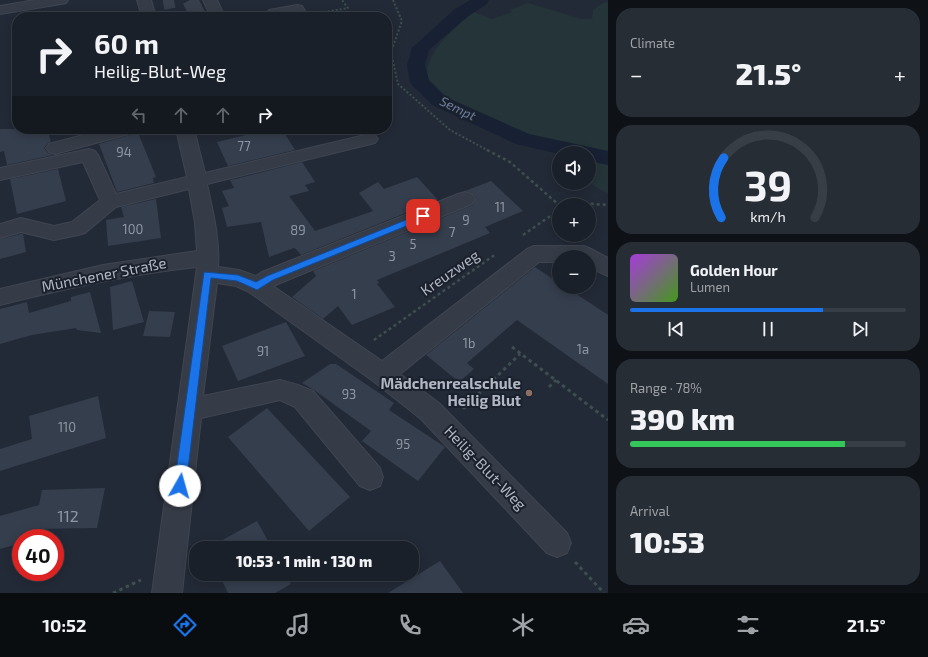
<!DOCTYPE html>
<html lang="en">
<head>
<meta charset="utf-8">
<style>
  :root { --surface:#1a2029; --page:#272d35; --text:#f1f3f6; --muted:#9fa3a8; --line:#383e46; --accent:#1a73e8 }
  body { margin:0; font-family:"Exo 2",sans-serif; background:var(--page); color:var(--text); height:100vh; display:flex; flex-direction:column; font-size:15px; white-space:nowrap }
  * { box-sizing:border-box; margin:0 }
  p { font-size:13px; color:var(--muted) }
  .icon { flex:none; width:22px; height:22px; fill:none; stroke:currentColor; stroke-width:2; stroke-linecap:round; stroke-linejoin:round }
  .map { position:relative; flex:1; overflow:hidden }
  .details { display:flex; flex-direction:column; gap:8px; padding:8px; background:#0e1217; width:320px }
  .details>* { flex:none }
  .banner { position:absolute; left:12px; top:12px; width:380px; height:122px; border-radius:16px; box-shadow:0 2px 10px #0003,0 0 0 1px var(--line); background:#1a2029; color:var(--text); overflow:hidden }
  .buttons { position:absolute; left:552px; top:146px; display:grid; gap:8px }
  .buttons a { display:grid; place-items:center; width:44px; height:44px; border-radius:50%; background:var(--surface); box-shadow:0 2px 10px #0003,0 0 0 1px var(--line); font-size:20px }
  .speed { position:absolute; left:12px; top:529px; display:flex; gap:8px; font-size:20px; font-weight:700; text-align:center }
  .speed>* { display:grid; place-content:center; width:52px; height:52px; border-radius:50%; background:var(--surface); box-shadow:0 2px 10px #0003,0 0 0 1px var(--line); line-height:1 }
  .speed .limit { border:6px solid #d22; background:#fff; color:#111 }
  .pin { position:absolute; display:grid; place-items:center; width:34px; height:34px; color:#fff; margin:-17px; border-radius:8px; box-shadow:0 2px 6px #0006 }
  .me { position:absolute; width:44px; margin:-22px; rotate:7deg; stroke-linejoin:round; filter:drop-shadow(0 0 3px #0008) }
  .turn { display:flex; align-items:center; gap:14px; height:84px; padding:0 16px; font-size:18px }
  .turn .icon { width:52px; height:52px; stroke-width:2.5 }
  .turn b { display:block; font-size:28px; line-height:34px }
  .lanes { display:flex; align-items:center; height:38px; padding:0 16px; background:#0003; justify-content:center; gap:20px; direction:ltr }
  .lanes .off { opacity:.35 }
  .big { font-size:30px; font-weight:800; line-height:1.1 }
  .details .card { flex:1; display:flex; flex-direction:column; justify-content:center; gap:6px; min-width:0; padding:0 14px; border-radius:16px; background:var(--page) }
  .details .dial { align-items:center; gap:0 }
  .dial svg { height:104px; overflow:visible; fill:none; stroke:var(--line); stroke-width:7; stroke-linecap:round; text-anchor:middle }
  .dial text { fill:var(--text); stroke:none }
  .song { display:flex; align-items:center; gap:12px }
  .cover { width:48px; height:48px; border-radius:6px; background:linear-gradient(135deg,hsl(280 70% 55%),hsl(100 70% 35%)) }
  .played { height:4px; border-radius:2px; background:linear-gradient(90deg,var(--accent) 70%,var(--line) 70%) }
  .keys { display:flex; justify-content:space-around; direction:ltr }
  .heat { display:flex; justify-content:space-between; align-items:center; font-size:22px; direction:ltr }
  .charge { height:6px; border-radius:3px; background:linear-gradient(90deg,#34c759 78%,var(--line) 0) }
  .trip { position:absolute; left:189px; top:541px; width:230px; height:40px; border-radius:16px; background:var(--surface); box-shadow:0 2px 10px #0003,0 0 0 1px var(--line); font-weight:800; line-height:40px; text-align:center }
  .tabs { display:flex; height:64px; justify-content:space-around; align-items:center; background:#0a0d10; color:var(--muted) }
  .tabs .icon { width:28px; height:28px }
  .tabs .current { color:var(--accent) }
  .tabs b { font-size:18px; color:var(--text) }
  main { display:flex; flex:1; min-height:0 }
  .map>svg:first-child { display:block }
  .green { fill:#243438 }
  .lines { fill:none; stroke-linecap:round; stroke-linejoin:round }
  .canal { fill:#172133; fill-rule:evenodd }
  .building { fill:#353e4d }
  .minor-tunnel { stroke:#383f4c; stroke-width:16; stroke-dasharray:16 8; stroke-linecap:butt }
  .minor-casing { stroke:#3f4551; stroke-width:2 }
  .path-far2 { stroke:#3d4e50; stroke-width:2; stroke-dasharray:2 2; stroke-linecap:butt }
  .path-far1 { stroke:#3d4e50; stroke-width:2.5; stroke-dasharray:3 3; stroke-linecap:butt }
  .path { stroke:#3d4e50; stroke-width:3; stroke-dasharray:3.5 3.5; stroke-linecap:butt }
  .minor { fill:#363c47; fill-rule:evenodd }
  .route { fill:#1a73e8; stroke:#114b97 }
  .education-dot { fill:#8d6e63; stroke:#1b212c; stroke-width:1.5 }
  .labels { text-anchor:middle; stroke-width:4; stroke-linejoin:round; paint-order:stroke }
  .far-water-label { font-size:13px; font-style:italic; fill:#6c7fa0; stroke:#1b212c }
  .number-label { font-size:13px; fill:#9097a4 }
  .street-label { font-size:15px; fill:#b1b7c4; stroke:#1b212c }
  .poi-label { font-size:15px; font-weight:bold; fill:#b1b7c4; stroke:#1b212c; text-anchor:end }
  .near-number-label { font-size:16px; fill:#9097a4 }
</style>
</head>
<body>
<main>
<div class="map">
<svg width="608" height="593" viewBox="0 0 608 593">
  <rect width="100%" height="100%" fill="#232a37"/>
  <path class="green" d="M608 2V194L589 183V153C579 153 568 153 559 151 550 149 543 141 534 139 500 128 460 115 435 89 433 87 430 84 429 82 418 58 457 25 474 12L492 19 512 12 510 10 528 3 581 19H592L593 10 603 3Z"/>
  <g class="lines">
    <path class="canal" d="M470 0H489L487 4 467 17 429 50 425 65 429 80 446 97 529 134 608 151V165L589 161V153L559 154 516 144 432 105 413 86 410 82 407 65 412 48 455 9Z"/>
  </g>
  <path class="building" d="M0 129H47L51 142 48 143 44 148 48 153 53 155 7 165 4 151 0 152Z
    M271 129H282L295 150 228 166 217 142Z
    M137 130 156 177 153 178 154 183 117 192 99 144 133 134Z
    M302 162 315 182 305 185 309 191 289 196 315 231 373 211 359 193 378 182 384 189 417 177 438 200 301 255 296 249 294 248 269 257 261 222 227 227 222 208 229 206 222 191 234 188 230 180 235 179Z
    M58 169 66 201 17 214 10 179Z
    M491 181 523 211 485 227 490 233 377 280 379 283 377 284 395 307 352 325 338 306 323 319 292 297 316 276 313 271 473 205 476 198 472 193 465 191Z
    M156 199 161 238 108 246 106 220 124 217 121 207Z
    M21 234H23L26 252 0 259V239Z
    M535 267 559 283V287H566L608 315V384L517 320 467 363 474 369 459 382 426 355Z
    M132 281 144 322 113 330 110 287Z
    M90 292 101 333 77 330 76 328 32 335 0 344V309L27 302 29 313 71 301V297Z
    M149 311 175 312 170 337 143 336Z
    M286 322 305 356 238 381 222 346Z
    M330 364H336L394 403 389 410 445 447 418 481 362 441 371 431 314 390 302 383Z
    M98 396 106 438 0 471V449L32 439 29 416Z
    M267 408 350 497 309 531 228 437Z
    M105 488 97 528 33 529 30 538H21V543L0 549V516L39 505 42 490Z
    M257 521 272 548H208Z
    M440 561 463 593H388Z
    M219 574H286L291 584 275 593H228Z"/>
  <g class="lines">
    <path class="minor-tunnel" d="M190 0 199 17
      M163 2 174 0"/>
    <defs>
      <path id="minor" d="M35 0H68L66 3 61 4 0 14V6Z
        M137 0H151L156 17H142Z
        M203 0H217L225 17H211Z
        M297 5 302 6 309 17H295L293 14 283 16V17H269L267 13 269 10Z
        M106 129H136L133 133 55 154 49 152 46 148 49 144Z
        M176 129H194L205 173 369 134 375 135 378 139 375 143 207 184C213 212 220 240 218 267L239 270 256 276 262 272 458 194 465 192 472 194 475 199 472 204 273 286 382 361 527 249 534 246H584L591 249 608 258V276L589 267V257H559V262H539L400 374 439 403 567 533 571 543 567 553 557 557 547 553 421 419 373 381 249 292 236 286 217 283 203 396 280 380 298 385 313 391 380 468 383 477 380 486 370 490 360 486 295 407 280 400 201 418 182 593H152L197 267C130 274 65 289 0 305V289L103 265 197 251 195 223 189 189 116 207 85 233 78 235 54 240 21 232 0 238V224L21 218 54 226 72 222 100 200 83 162 0 180V168L89 149 95 151 98 155 116 194 187 177Z"/>
    </defs>
    <use href="#minor" class="minor-casing"/>
    <path class="path-far2" d="M393 0 402 21 391 52 398 84 450 130 489 151
      M320 13 348 8 342 0"/>
    <path class="path-far1" d="M487 150 510 162 559 205
      M573 205 581 203 608 205
      M523 235 559 210
      M374 340 496 254"/>
    <path class="path" d="M512 347 608 420
      M549 387 556 380
      M463 409 520 354
      M575 562 604 593
      M113 593 141 580"/>
    <use href="#minor" class="minor"/>
  </g>
  <path class="route" d="M423 213 426 214 427 216 426 218 273 280 257 290 237 281 211 278 186 486 184 490 180 492 176 490 174 486 204 272 238 275 256 282 267 276Z"/>
  <circle class="education-dot" cx="529" cy="393" r="4"/>
  <g class="labels">
    <g class="far-water-label">
      <text transform="translate(458 108) rotate(26)" y="5">Sempt</text>
    </g>
    <g class="number-label">
      <text x="244" y="151">77</text>
      <text x="124" y="157">94</text>
      <text x="500" y="212">11</text>
      <text x="466" y="225">9</text>
      <text x="133" y="234">100</text>
      <text x="298" y="235">89</text>
      <text x="452" y="237">7</text>
      <text x="413" y="249">5</text>
      <text x="392" y="261">3</text>
      <text x="354" y="299">1</text>
      <text x="469" y="348">1b</text>
      <text x="583" y="354">1a</text>
      <text x="263" y="356">91</text>
      <text x="349" y="399">93</text>
      <text x="67" y="432">110</text>
      <text x="403" y="449">95</text>
    </g>
    <g class="street-label">
      <text transform="translate(450 273) rotate(-35)" y="5">Kreuzweg</text>
      <text transform="translate(104 275) rotate(-11)" y="5">Münchener Straße</text>
      <text transform="translate(485 468) rotate(46)" y="5">Heilig-Blut-Weg</text>
    </g>
    <g class="poi-label">
      <text x="521" y="389">Mädchenrealschule<tspan x="521" dy="17">Heilig Blut</tspan></text>
    </g>
    <g class="near-number-label">
      <text x="68" y="522">112</text>
    </g>
  </g>
</svg>
<div class="buttons">
<a><svg class="icon" aria-label="sound" viewBox="0 0 24 24"><path d="M4 9h4l5-4v14l-5-4H4zM17 9q2 3 0 6"/></svg></a>
<a>+</a>
<a>−</a>
</div>
<div class="speed"><div class="limit">40</div></div>
<div class="pin" style="left:423px;top:216px;background:#d93025"><svg class="icon" aria-label="arrive" viewBox="0 0 24 24"><path d="M6 21V4h12l-3 4 3 4H6"/></svg></div>
<svg class="me" style="left:180px;top:486px" viewBox="-20 -20 40 40"><circle r="19" fill="#fff"/><path d="M0-13L10 11 0 6-10 11z" fill="#1a73e8"/></svg>
<div class="trip">10:53 · 1 min · 130 m</div>
<div class="banner">
<div class="turn"><svg class="icon" aria-label="right" viewBox="0 0 24 24"><path d="M7 20v-9h11M14 6l5 5-5 5"/></svg><div><b>60 m</b>Heilig-Blut-Weg</div></div>
<div class="lanes"><svg class="icon off" aria-label="left" viewBox="0 0 24 24"><path d="M17 20v-9H6M10 6l-5 5 5 5"/></svg><svg class="icon off" aria-label="ahead" viewBox="0 0 24 24"><path d="M12 20V5M6 11l6-6 6 6"/></svg><svg class="icon off" aria-label="ahead" viewBox="0 0 24 24"><path d="M12 20V5M6 11l6-6 6 6"/></svg><svg class="icon" aria-label="right" viewBox="0 0 24 24"><path d="M7 20v-9h11M14 6l5 5-5 5"/></svg></div>
</div>
</div>
<section class="details">
<div class="card"><p>Climate</p>
<div class="heat"><a>−</a><b class="big">21.5°</b><a>+</a></div>
</div>
<div class="card dial"><svg viewBox="0 0 100 80">
<path d="M14 69A42 42 0 1 1 86 69"/>
<path d="M14 69A42 42 0 0 1 16 23" stroke="#1a73e8"/>
<text x="50" y="56" font-size="32" font-weight="700">39</text>
<text x="50" y="72" font-size="11">km/h</text>
</svg></div>
<div class="card">
<div class="song"><i class="cover"></i><div><b>Golden Hour</b><p>Lumen</p></div></div>
<div class="played"></div>
<div class="keys"><svg class="icon" aria-label="previous" viewBox="0 0 24 24"><path d="M18 5L8 12l10 7zM5 5v14"/></svg><svg class="icon" aria-label="pause" viewBox="0 0 24 24"><path d="M8 5v14M16 5v14"/></svg><svg class="icon" aria-label="next" viewBox="0 0 24 24"><path d="M6 5l10 7-10 7zM19 5v14"/></svg></div>
</div>
<div class="card"><p>Range · 78%</p><b class="big">390 km</b><div class="charge"></div></div>
<div class="card"><p>Arrival</p><b class="big">10:53</b></div>
</section>
</main>
<nav class="tabs">
<b>10:52</b>
<svg class="icon current" aria-label="directions" viewBox="0 0 24 24"><path d="M12 3l9 9-9 9-9-9zM9 14v-3h6M13 9l2 2-2 2"/></svg>
<svg class="icon" aria-label="music" viewBox="0 0 24 24"><path d="M9 18V5l10-2v13"/><circle cx="6" cy="18" r="3"/><circle cx="16" cy="16" r="3"/></svg>
<svg class="icon" aria-label="phone" viewBox="0 0 24 24"><path d="M5 4h4l2 5-3 2q2 4 5 5l2-3 5 2v4C11 20 4 13 5 4z"/></svg>
<svg class="icon" aria-label="climate" viewBox="0 0 24 24"><path d="M12 3v18M4 7l16 10M4 17L20 7"/></svg>
<svg class="icon" aria-label="car" viewBox="0 0 24 24"><path d="M5 17H2v-5l4-1 3-4h7l3 4 3 1v5h-3M9 17h6M6 11h13"/><circle cx="7" cy="17" r="2"/><circle cx="17" cy="17" r="2"/></svg>
<svg class="icon" aria-label="filters" viewBox="0 0 24 24"><path d="M4 7h16M4 17h16"/><circle cx="9" cy="7" r="2"/><circle cx="15" cy="17" r="2"/></svg>
<b>21.5°</b>
</nav>
</body>
</html>
